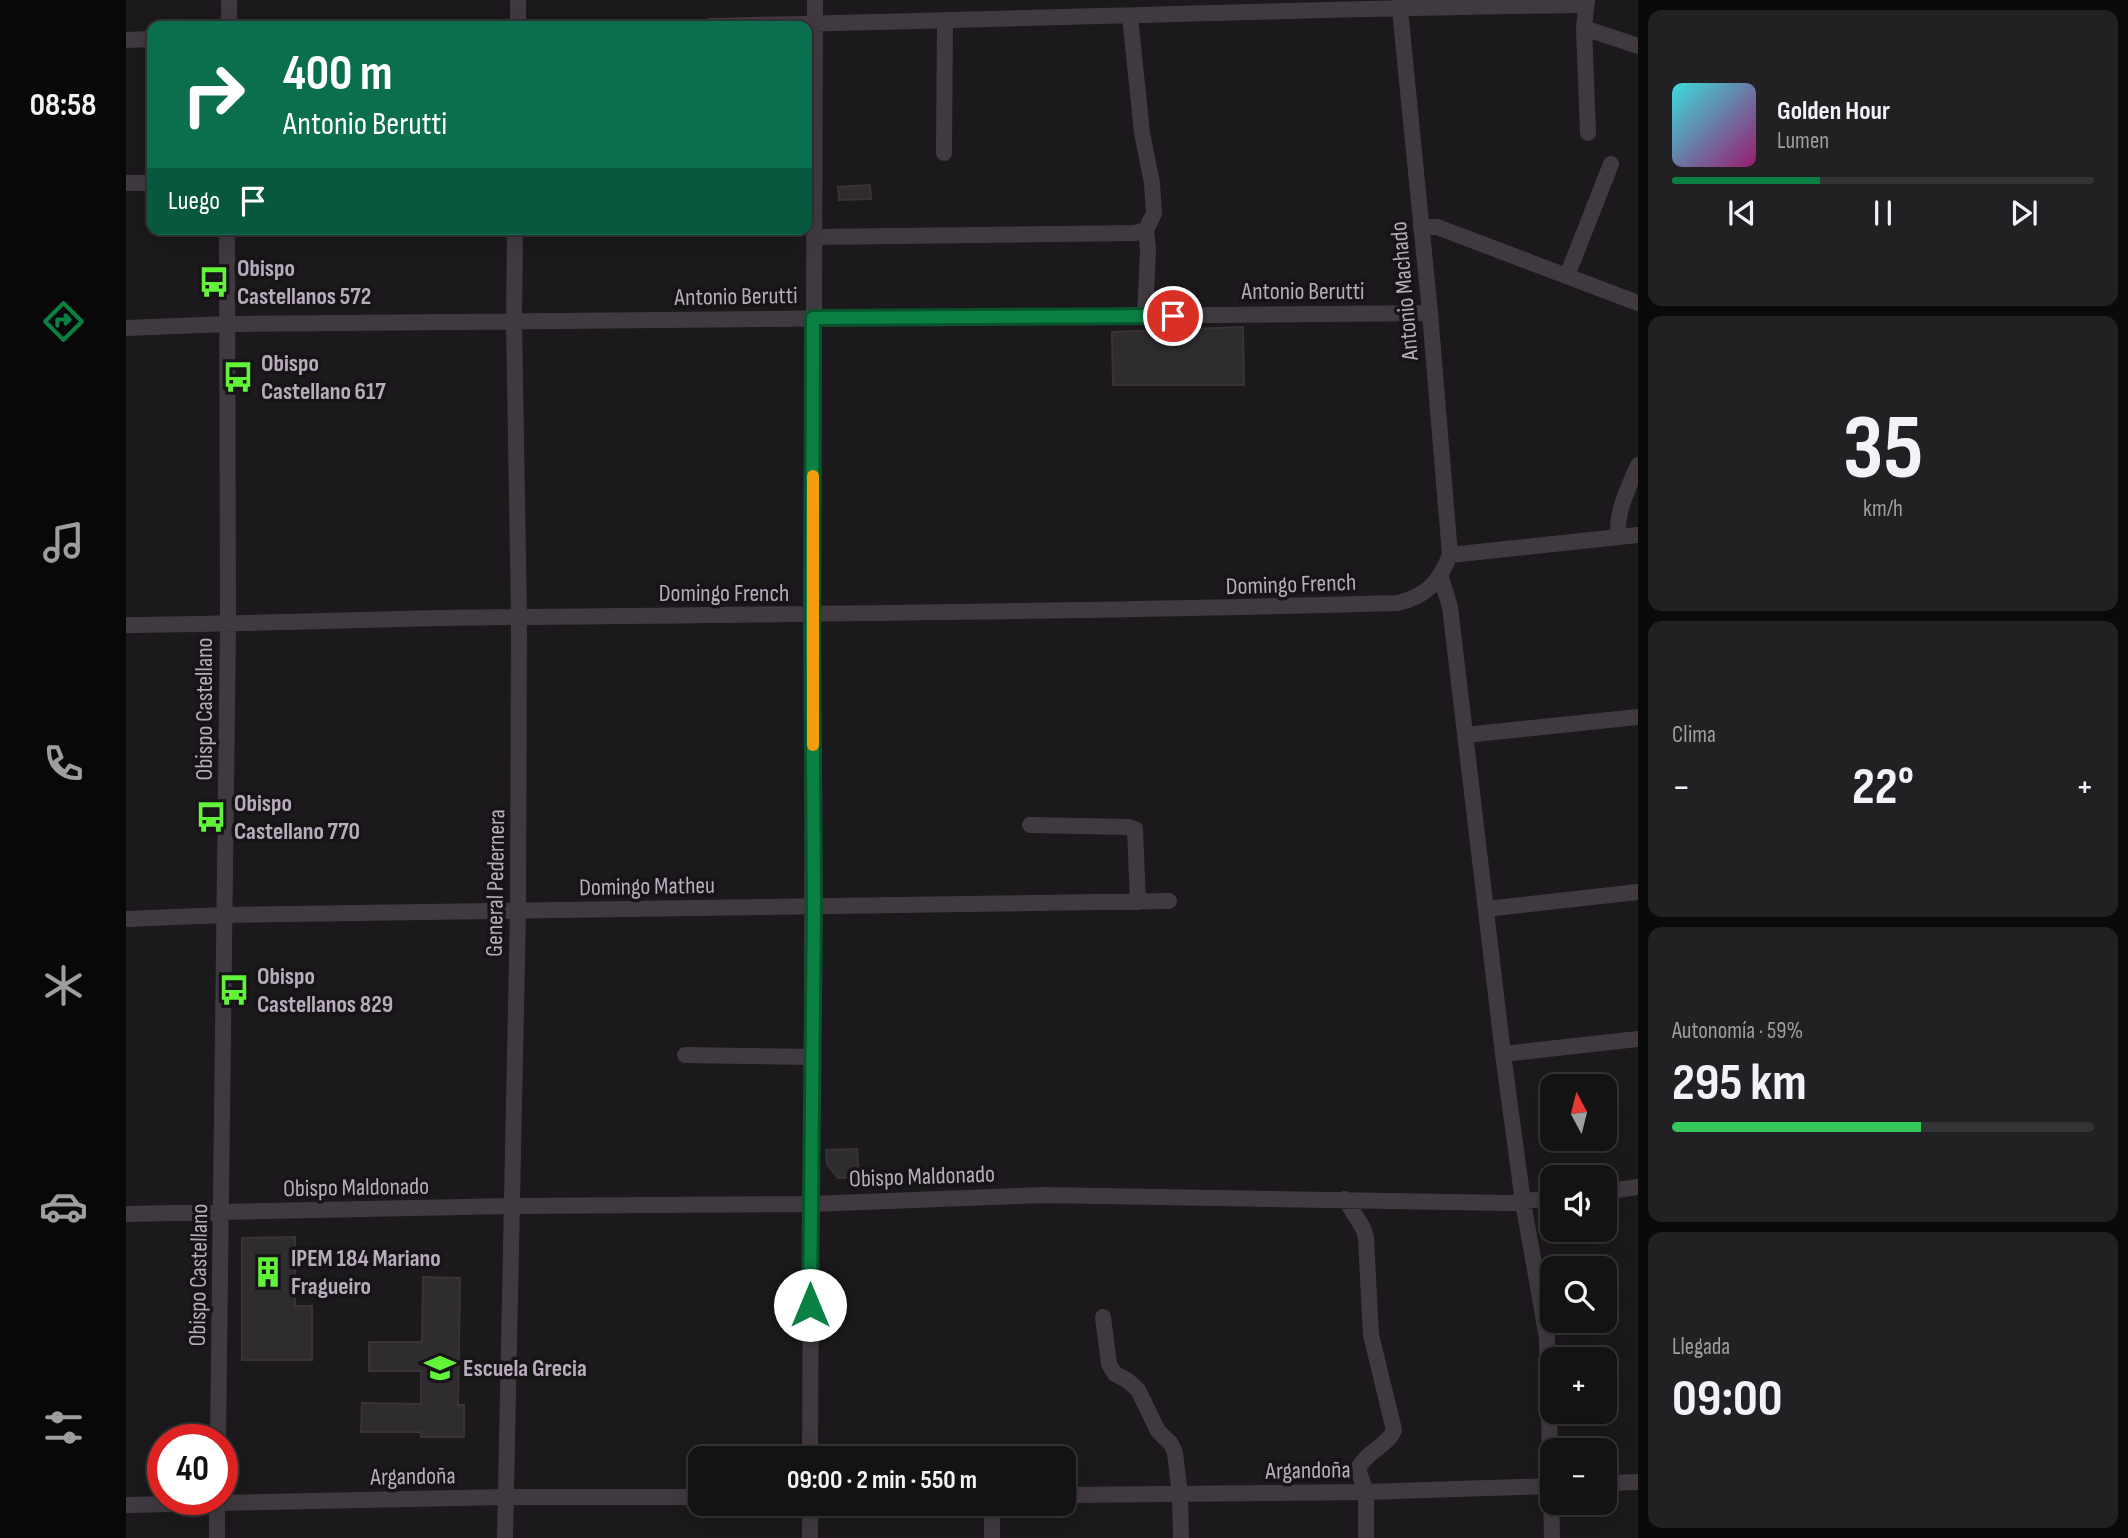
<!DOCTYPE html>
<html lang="es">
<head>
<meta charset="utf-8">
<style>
  :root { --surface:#141314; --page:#212022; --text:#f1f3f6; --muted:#9d9ea0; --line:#333234; --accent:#0b8043 }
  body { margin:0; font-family:"Sofia Sans Condensed",sans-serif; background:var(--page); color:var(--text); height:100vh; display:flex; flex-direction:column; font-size:26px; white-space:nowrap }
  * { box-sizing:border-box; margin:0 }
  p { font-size:23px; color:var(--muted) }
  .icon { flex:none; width:38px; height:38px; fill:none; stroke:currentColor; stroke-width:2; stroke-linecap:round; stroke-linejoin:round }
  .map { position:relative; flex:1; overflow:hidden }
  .details { display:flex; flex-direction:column; gap:10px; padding:10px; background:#0b0a0b; width:490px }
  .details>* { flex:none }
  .hud { position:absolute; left:21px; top:21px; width:665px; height:214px; border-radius:14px; box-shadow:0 7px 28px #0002,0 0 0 2px var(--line); background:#0b6e4f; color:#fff; overflow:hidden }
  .needle { width:46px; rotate:353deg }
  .buttons { position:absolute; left:1414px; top:1074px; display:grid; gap:14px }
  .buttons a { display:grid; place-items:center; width:77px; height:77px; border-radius:14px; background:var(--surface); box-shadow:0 7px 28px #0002,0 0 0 2px var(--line); font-size:35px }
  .speed { position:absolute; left:21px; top:1424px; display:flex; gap:14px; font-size:35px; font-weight:700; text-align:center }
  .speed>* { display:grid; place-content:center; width:91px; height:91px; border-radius:50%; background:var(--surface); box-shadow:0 7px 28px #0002,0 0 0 2px var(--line); line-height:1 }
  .speed .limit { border:10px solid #d22; background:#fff; color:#111 }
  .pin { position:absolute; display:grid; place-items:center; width:60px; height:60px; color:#fff; margin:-30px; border:4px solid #fff; border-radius:50%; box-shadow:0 2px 7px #0007 }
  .me { position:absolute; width:77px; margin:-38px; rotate:0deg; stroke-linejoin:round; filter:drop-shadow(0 0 5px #0008) }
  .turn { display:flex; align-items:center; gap:24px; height:147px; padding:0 21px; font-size:32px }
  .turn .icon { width:91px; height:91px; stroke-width:2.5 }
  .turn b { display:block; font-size:49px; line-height:60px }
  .then { display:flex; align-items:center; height:66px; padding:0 21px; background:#0003; gap:14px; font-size:26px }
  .big { font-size:52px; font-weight:700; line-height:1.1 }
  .details .widget { flex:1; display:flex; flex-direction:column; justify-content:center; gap:10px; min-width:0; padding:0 24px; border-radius:14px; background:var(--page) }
  .details .dial { align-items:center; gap:0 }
  .dial b { font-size:91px; line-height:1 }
  .song { display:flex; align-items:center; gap:21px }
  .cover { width:84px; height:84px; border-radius:10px; background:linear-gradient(135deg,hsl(180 70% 55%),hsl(320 70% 35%)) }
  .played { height:7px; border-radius:4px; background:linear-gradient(90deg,var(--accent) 35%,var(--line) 35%) }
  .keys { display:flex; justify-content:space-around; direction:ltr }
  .heat { display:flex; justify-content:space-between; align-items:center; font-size:38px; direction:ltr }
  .charge { height:10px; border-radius:5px; background:linear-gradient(90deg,#34c759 59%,var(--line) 0) }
  .trip { position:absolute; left:562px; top:1446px; width:388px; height:70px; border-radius:14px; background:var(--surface); box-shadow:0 7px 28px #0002,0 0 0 2px var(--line); font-weight:700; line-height:70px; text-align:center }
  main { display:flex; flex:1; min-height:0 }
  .dock { display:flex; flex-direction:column; width:126px; justify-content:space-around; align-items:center; background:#080808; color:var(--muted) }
  .dock .icon { width:49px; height:49px }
  .dock .active { color:var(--accent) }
  .dock b { font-size:32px; color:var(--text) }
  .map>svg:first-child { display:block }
  .building { fill:#2f2c2f; stroke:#373337; stroke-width:2 }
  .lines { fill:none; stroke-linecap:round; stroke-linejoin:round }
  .minor { stroke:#403a40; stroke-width:16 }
  .route-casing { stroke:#07532c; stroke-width:18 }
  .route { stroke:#0b8043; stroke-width:12 }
  .slow { stroke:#f59e0b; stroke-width:12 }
  .labels { text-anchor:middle; stroke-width:7; stroke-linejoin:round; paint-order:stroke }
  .poi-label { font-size:24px; font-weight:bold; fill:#b8abbb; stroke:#161416; text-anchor:start }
  .street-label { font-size:24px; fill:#b8abbb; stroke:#161416 }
</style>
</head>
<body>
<main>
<nav class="dock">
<b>08:58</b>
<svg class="icon active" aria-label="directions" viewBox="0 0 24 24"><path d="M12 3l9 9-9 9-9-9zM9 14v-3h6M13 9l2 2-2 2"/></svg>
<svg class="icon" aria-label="music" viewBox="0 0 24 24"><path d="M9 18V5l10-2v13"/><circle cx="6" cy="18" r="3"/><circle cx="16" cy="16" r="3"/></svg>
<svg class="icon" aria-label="phone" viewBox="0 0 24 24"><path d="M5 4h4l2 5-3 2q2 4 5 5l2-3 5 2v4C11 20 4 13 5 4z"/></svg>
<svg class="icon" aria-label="climate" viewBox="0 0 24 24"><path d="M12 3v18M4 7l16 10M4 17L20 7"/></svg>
<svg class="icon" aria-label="car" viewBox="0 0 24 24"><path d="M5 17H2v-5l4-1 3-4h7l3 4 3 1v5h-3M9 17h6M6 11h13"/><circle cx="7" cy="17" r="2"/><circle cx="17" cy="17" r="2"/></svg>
<svg class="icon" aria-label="filters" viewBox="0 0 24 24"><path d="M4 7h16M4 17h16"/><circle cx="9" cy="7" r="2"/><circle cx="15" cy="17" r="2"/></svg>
</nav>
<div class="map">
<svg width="1512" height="1538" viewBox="0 0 1512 1538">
  <rect width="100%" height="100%" fill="#1b191b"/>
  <path class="building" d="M744 185 745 199 713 200 712 187Z
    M1117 327 1118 385H987L986 332Z
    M731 1149 733 1177 712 1178 701 1164 700 1150Z
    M169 1237V1306H186V1360H116V1238Z
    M297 1277 334 1278 332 1405H338V1437H295V1432H235L236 1403 295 1404V1371H243V1342H296Z"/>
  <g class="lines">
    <path class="minor" d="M1461 0 1458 28 1462 133
      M103 26V0
      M392 26V0
      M584 26C873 20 1162 9 1450 5L1460 0
      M1458 28 1512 46
      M0 40 26 39
      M818 153 819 21
      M0 183H26
      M1295 227H1311L1512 303
      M688 237 1009 233 1020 230 1028 213 1026 183 1016 133 1004 16
      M1441 276 1485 164
      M1019 317 1022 250 1020 230
      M0 328 100 324 1304 313
      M1492 537C1490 511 1502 489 1512 465
      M1324 555 1512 535
      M1315 577 1324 607 1377 1054 1397 1202 1421 1338 1426 1538
      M0 625C132 624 264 618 396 617 688 614 980 611 1272 603 1301 596 1313 582 1324 555L1304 313 1273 0
      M1339 735 1512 717
      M904 825 1003 827 1009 829 1012 902
      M1360 909 1512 892
      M0 919 99 915 1043 901
      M1377 1054 1512 1039
      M559 1055 685 1057
      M1479 1192 1512 1187
      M1219 1199 1237 1228 1240 1238 1245 1335 1268 1430C1261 1447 1240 1451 1232 1469L1240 1492V1538
      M0 1214 387 1206 685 1204 917 1195 1383 1203 1426 1198
      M977 1317 983 1364 989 1374 1001 1380 1012 1390 1032 1431 1045 1444 1049 1453 1054 1495 1055 1538
      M92 1440 102 624 101 229
      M684 1458C686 972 689 486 689 0
      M1479 1483 1512 1482
      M938 1495 1240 1492 1426 1486
      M91 1500V1538
      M866 1503V1538
      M0 1505 379 1497H574
      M379 1538 392 911 393 617 388 321 389 229
      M684 1538V1503"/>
  </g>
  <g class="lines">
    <defs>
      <path id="route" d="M684 1305 688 906 686 616 687 318 1047 316"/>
    </defs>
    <use href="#route" class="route-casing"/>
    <use href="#route" class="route"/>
    <path class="slow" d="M687 476V745"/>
  </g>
  <defs>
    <symbol id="bus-bare" viewBox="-9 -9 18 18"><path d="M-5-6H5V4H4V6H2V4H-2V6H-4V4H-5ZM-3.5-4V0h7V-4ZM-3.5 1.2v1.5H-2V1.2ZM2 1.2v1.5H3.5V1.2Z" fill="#62f439" stroke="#161416" stroke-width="2.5" paint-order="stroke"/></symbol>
    <symbol id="building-bare" viewBox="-9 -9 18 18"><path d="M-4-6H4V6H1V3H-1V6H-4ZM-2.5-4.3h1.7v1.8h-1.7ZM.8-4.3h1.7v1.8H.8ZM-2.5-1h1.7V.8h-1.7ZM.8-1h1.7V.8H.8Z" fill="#62f439" stroke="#161416" stroke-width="2.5" paint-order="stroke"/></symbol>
    <symbol id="school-bare" viewBox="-9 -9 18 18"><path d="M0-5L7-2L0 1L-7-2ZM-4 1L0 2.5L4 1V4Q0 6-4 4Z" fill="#62f439" stroke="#161416" stroke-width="2.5" paint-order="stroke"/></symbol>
  </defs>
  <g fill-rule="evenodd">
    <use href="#bus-bare" x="66" y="260" width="44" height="44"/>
    <use href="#bus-bare" x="90" y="355" width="44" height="44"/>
    <use href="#bus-bare" x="63" y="795" width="44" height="44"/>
    <use href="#bus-bare" x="86" y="968" width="44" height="44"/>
    <use href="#building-bare" x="120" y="1250" width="44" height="44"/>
    <use href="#school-bare" x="292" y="1346" width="44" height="44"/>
  </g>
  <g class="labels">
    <g class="poi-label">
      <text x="111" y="276">Obispo<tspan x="111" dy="28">Castellanos 572</tspan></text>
      <text x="135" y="371">Obispo<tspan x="135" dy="28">Castellano 617</tspan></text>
      <text x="108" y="811">Obispo<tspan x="108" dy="28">Castellano 770</tspan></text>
      <text x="131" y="984">Obispo<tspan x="131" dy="28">Castellanos 829</tspan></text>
      <text x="165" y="1266">IPEM 184 Mariano<tspan x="165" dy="28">Fragueiro</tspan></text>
      <text x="337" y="1376">Escuela Grecia</text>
    </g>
    <g class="street-label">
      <text x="1177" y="299">Antonio Berutti</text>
      <text transform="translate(1278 291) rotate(-95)" y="8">Antonio Machado</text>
      <text transform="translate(610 296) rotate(-1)" y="8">Antonio Berutti</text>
      <text transform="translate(1165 584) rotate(-2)" y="8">Domingo French</text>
      <text x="598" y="601">Domingo French</text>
      <text transform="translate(78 709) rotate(-90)" y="8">Obispo Castellano</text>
      <text transform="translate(369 883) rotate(-89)" y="8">General Pedernera</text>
      <text transform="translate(521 886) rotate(-1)" y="8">Domingo Matheu</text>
      <text transform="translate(796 1176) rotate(-2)" y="8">Obispo Maldonado</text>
      <text transform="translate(230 1187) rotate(-1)" y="8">Obispo Maldonado</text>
      <text transform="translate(72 1275) rotate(-89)" y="8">Obispo Castellano</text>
      <text transform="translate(1182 1470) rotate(-1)" y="8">Argandoña</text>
      <text transform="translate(287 1476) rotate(-1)" y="8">Argandoña</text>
    </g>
  </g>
</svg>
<div class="buttons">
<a><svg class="needle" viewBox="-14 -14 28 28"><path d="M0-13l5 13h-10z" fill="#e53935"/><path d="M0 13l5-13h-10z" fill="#9d9ea0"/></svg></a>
<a><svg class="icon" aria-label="sound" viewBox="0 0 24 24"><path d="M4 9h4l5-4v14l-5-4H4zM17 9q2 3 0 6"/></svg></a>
<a><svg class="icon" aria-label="search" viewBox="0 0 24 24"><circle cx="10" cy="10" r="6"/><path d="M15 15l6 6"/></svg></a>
<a>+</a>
<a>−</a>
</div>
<div class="speed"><div class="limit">40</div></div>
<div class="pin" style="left:1047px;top:316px;background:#d93025"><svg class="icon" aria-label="arrive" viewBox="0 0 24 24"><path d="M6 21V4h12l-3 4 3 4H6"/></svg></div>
<svg class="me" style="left:684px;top:1305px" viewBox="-20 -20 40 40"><circle r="19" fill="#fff"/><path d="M0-13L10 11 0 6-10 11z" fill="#0b8043"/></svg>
<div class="trip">09:00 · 2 min · 550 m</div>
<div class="hud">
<div class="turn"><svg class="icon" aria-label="right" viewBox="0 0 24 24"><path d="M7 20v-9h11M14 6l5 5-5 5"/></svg><div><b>400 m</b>Antonio Berutti</div></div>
<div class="then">Luego<svg class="icon" aria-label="arrive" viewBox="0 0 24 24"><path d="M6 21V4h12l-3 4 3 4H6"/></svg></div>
</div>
</div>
<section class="details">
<div class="widget">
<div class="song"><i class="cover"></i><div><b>Golden Hour</b><p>Lumen</p></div></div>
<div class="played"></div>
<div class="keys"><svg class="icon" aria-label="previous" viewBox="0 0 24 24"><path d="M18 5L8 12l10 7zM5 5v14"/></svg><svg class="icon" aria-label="pause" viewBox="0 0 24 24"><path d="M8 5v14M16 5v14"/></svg><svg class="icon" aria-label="next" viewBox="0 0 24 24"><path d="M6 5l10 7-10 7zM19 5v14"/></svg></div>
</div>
<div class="widget dial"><b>35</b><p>km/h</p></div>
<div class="widget"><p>Clima</p>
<div class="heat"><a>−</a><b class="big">22°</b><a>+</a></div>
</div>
<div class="widget"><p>Autonomía · 59%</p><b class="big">295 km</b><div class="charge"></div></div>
<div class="widget"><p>Llegada</p><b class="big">09:00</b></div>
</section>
</main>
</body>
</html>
